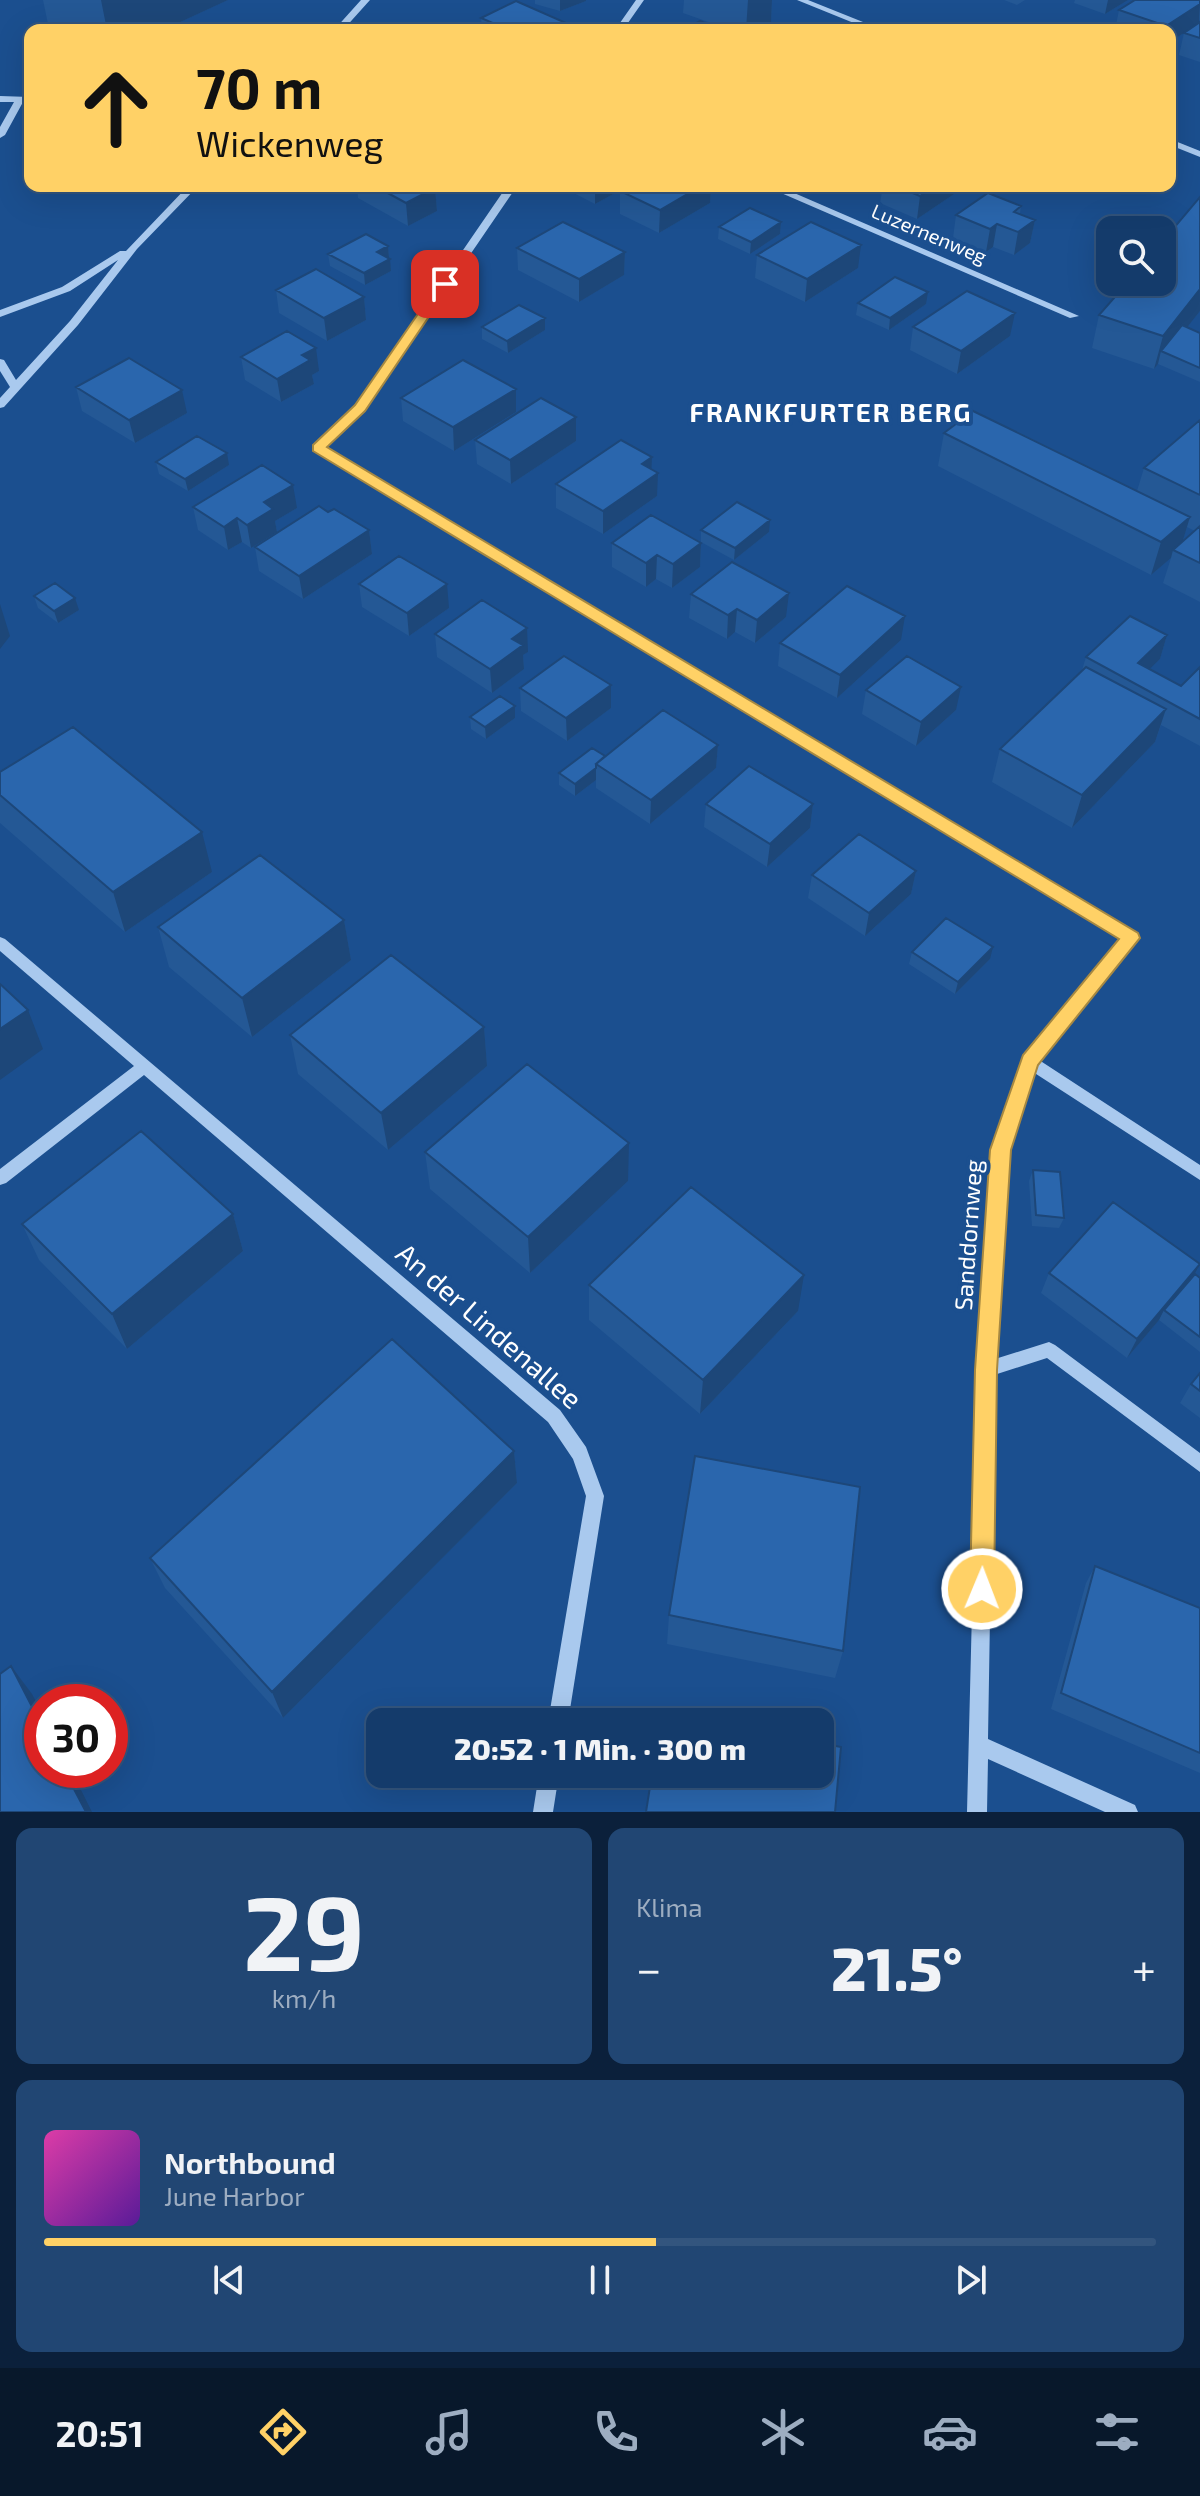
<!DOCTYPE html>
<html lang="de">
<head>
<meta charset="utf-8">
<style>
  :root { --surface:#143b6b; --page:#214673; --text:#f1f3f6; --muted:#9dadc1; --line:#33557e; --accent:#ffd166 }
  body { margin:0; font-family:"Exo 2",sans-serif; background:var(--page); color:var(--text); height:100vh; display:flex; flex-direction:column; font-size:30px; white-space:nowrap }
  * { box-sizing:border-box; margin:0 }
  p { font-size:26px; color:var(--muted) }
  .icon { flex:none; width:44px; height:44px; fill:none; stroke:currentColor; stroke-width:2; stroke-linecap:round; stroke-linejoin:round }
  .map { position:relative; height:1812px; overflow:hidden }
  .side { display:flex; flex-direction:column; gap:16px; padding:16px; background:#0b203b; flex:1 }
  .side>* { flex:none }
  .hud { position:absolute; left:24px; top:24px; width:1152px; height:168px; border-radius:16px; box-shadow:0 8px 32px #0002,0 0 0 2px var(--line); background:#ffd166; color:#111; overflow:hidden }
  .fabs { position:absolute; left:1096px; top:216px; display:grid; gap:16px }
  .fabs a { display:grid; place-items:center; width:80px; height:80px; border-radius:16px; background:var(--surface); box-shadow:0 8px 32px #0002,0 0 0 2px var(--line); font-size:40px }
  .speed { position:absolute; left:24px; top:1684px; display:flex; gap:16px; font-size:40px; font-weight:700; text-align:center }
  .speed>* { display:grid; place-content:center; width:104px; height:104px; border-radius:50%; background:var(--surface); box-shadow:0 8px 32px #0002,0 0 0 2px var(--line); line-height:1 }
  .speed .limit { border:12px solid #d22; background:#fff; color:#111 }
  .pin { position:absolute; display:grid; place-items:center; width:68px; height:68px; color:#fff; margin:-34px; border-radius:16px; box-shadow:0 4px 12px #0006 }
  .me { position:absolute; width:88px; margin:-44px; rotate:1deg; stroke-linejoin:round; filter:drop-shadow(0 0 6px #0008) }
  .turn { display:flex; align-items:center; gap:28px; height:168px; padding:0 40px; font-size:36px }
  .turn .icon { width:104px; height:104px; stroke-width:2.5 }
  .turn b { display:block; font-size:56px; line-height:68px }
  .big { font-size:60px; font-weight:800; line-height:1.1 }
  .side .card { flex:1; display:flex; flex-direction:column; justify-content:center; gap:12px; min-width:0; padding:0 28px; border-radius:16px; background:var(--page) }
  .side .dial { align-items:center; gap:0 }
  .dial b { font-size:104px; line-height:1 }
  .song { display:flex; align-items:center; gap:24px }
  .cover { width:96px; height:96px; border-radius:12px; background:linear-gradient(135deg,hsl(320 70% 55%),hsl(270 70% 35%)) }
  .played { height:8px; border-radius:4px; background:linear-gradient(90deg,var(--accent) 55%,var(--line) 55%) }
  .keys { display:flex; justify-content:space-around; direction:ltr }
  .heat { display:flex; justify-content:space-between; align-items:center; font-size:44px; direction:ltr }
  .side .tiles { flex:1; display:grid; gap:16px; grid-template-columns:1fr 1fr }
  .card:last-child { grid-column:span 2 }
  .trip { position:absolute; left:366px; top:1708px; width:468px; height:80px; border-radius:16px; background:var(--surface); box-shadow:0 8px 32px #0002,0 0 0 2px var(--line); font-weight:800; line-height:80px; text-align:center }
  .tabs { display:flex; height:128px; justify-content:space-around; align-items:center; background:#08182b; color:var(--muted) }
  .tabs .icon { width:56px; height:56px }
  .tabs .selected { color:var(--accent) }
  .tabs b { font-size:36px; color:var(--text) }
  .map>svg:first-child { display:block }
  .lines { fill:none; stroke-linecap:round; stroke-linejoin:round }
  .minor { fill:#a9c9ee; fill-rule:evenodd }
  .wall { fill:#245895; fill-rule:evenodd }
  .shaded-wall { fill:#1d4779 }
  .building { fill:#2a66ad; stroke:#1d4779; stroke-width:2 }
  .route { fill:#ffd166; stroke:#a68842; stroke-width:2 }
  .labels { text-anchor:middle; stroke-width:8; stroke-linejoin:round; paint-order:stroke }
  .far-street-label { font-size:20px; fill:#fff; stroke:#1b4f8f }
  .street-label { font-size:24px; fill:#fff; stroke:#1b4f8f }
  .far-district-label { font-size:26px; font-weight:bold; letter-spacing:2px; fill:#fff; stroke:#1b4f8f }
  .near-street-label { font-size:28px; fill:#fff; stroke:#1b4f8f }
</style>
</head>
<body>
<div class="map">
<svg width="1200" height="1812" viewBox="0 0 1200 1812">
  <rect width="100%" height="100%" fill="#1b4f8f"/>
  <g class="lines">
    <path class="minor" d="M361 0H370L343 30H334Z
      M636 0H644L623 30H615Z
      M797 0H808L883 30H871Z
      M0 96 30 97V103L23 102 5 135 0 138V127L14 102H0Z
      M1170 139 1200 151V157L1170 145Z
      M188 186H198L137 249 78 325 4 407 0 408V398L10 387 0 371V359L4 360 16 380 70 321 118 260 70 291 0 317V310L62 287 120 251H126Z
      M507 186H517L364 410 325 447 1136 934 1138 938 1039 1060 1200 1165V1180L1033 1072 1009 1150 995 1359 1049 1342 1055 1345 1200 1453V1472L1047 1358 994 1375 988 1739 1135 1805 1138 1812H1105L988 1759 987 1812H967L978 1370 993 1150 1024 1057 1122 939 314 450V446L356 406Z
      M765 186H778L1079 316 1070 318Z
      M0 937 5 939 560 1410 586 1447 604 1496 568 1722H548L586 1496 573 1459 548 1422 144 1075 6 1183 0 1185V1169L134 1066 0 951Z
      M539 1774H559L553 1812H533Z"/>
  </g>
  <path class="wall" d="M43 0H228L163 30H61L48 24Z
    M535 0H586V1L560 11 535 4Z
    M684 0H772L771 22 755 30H731L683 13Z
    M1004 0H1025L1017 5Z
    M1075 0H1128L1105 14 1074 3Z
    M1200 0V17L1199 23 1170 42V30H1115L1119 10Z
    M481 18 566 23V30H484L482 29Z
    M1200 22V62L1179 55 1184 33Z
    M357 186H431L435 188 437 211 408 226 358 198Z
    M562 186H628L595 204 562 187Z
    M628 186H711L710 203 659 233 620 214V191Z
    M883 186H961L960 190 917 219 880 203Z
    M1200 197V311L1187 327 1200 333V382L1158 364 1154 369 1092 348 1099 315Z
    M1021 206 1020 214 1035 220 1030 243 1014 255 993 247 986 252 953 238 956 215Z
    M781 222 780 234 750 254 718 239 719 227Z
    M388 246 389 259 391 271 365 285 330 266 328 254Z
    M517 248 625 252 624 275 579 302 518 270Z
    M757 255 858 268 805 302 755 278Z
    M276 290 364 297 366 320 327 341 279 313Z
    M858 303 926 304 889 330 856 315Z
    M482 327 545 330 508 353 482 339Z
    M913 327 1010 336 957 374 910 350Z
    M241 357 319 371 312 375 314 384 281 402 245 380Z
    M76 387 187 413 135 443 82 411Z
    M516 389V412L454 451 403 421 401 398Z
    M1200 420V602L1163 583 1171 558 1151 575 938 466 944 433 1137 491 1144 468ZM1187 527 1195 531 1182 542Z
    M475 440 576 441 511 484 477 464Z
    M156 462 229 465 188 491 159 474Z
    M651 469 657 496 603 534 556 508V484Z
    M193 507 297 508 275 521 277 532 251 548 242 542 228 550 198 530Z
    M369 530 372 554 303 599 259 571 255 547Z
    M701 530 769 532 734 560 701 542Z
    M612 543H701L700 567 672 588 656 579 646 587 612 567Z
    M359 584 449 608 409 636 362 607Z
    M691 594 786 617 755 643 735 632 727 639 689 618Z
    M34 596 79 610 58 623 38 608Z
    M435 634 528 652 523 655 524 669 492 693 437 657Z
    M1167 635 1160 659 1149 669 1181 686 1200 667V746L1161 725 1155 742 1072 828 992 782 1000 749 1082 670 1086 657Z
    M901 640 837 698 778 666 780 643Z
    M611 685V708L567 741 521 711 520 688Z
    M866 690 956 710 916 746 862 714Z
    M515 706V718L486 739 471 729 470 717Z
    M718 745 716 768 650 824 596 788V780L575 796 559 785V773L605 756Z
    M0 772 212 872 125 932 0 823Z
    M706 804H813L810 828 767 867 704 827Z
    M916 871 911 894 865 936 808 898 812 875Z
    M344 920 351 960 252 1037 169 967 158 927Z
    M912 952 990 959 955 994 909 964Z
    M484 1027 487 1066 388 1150 298 1074 290 1035Z
    M425 1152 628 1181 530 1273 430 1189Z
    M1033 1170 1064 1218 1059 1228 1032 1226 1029 1181Z
    M233 1214 243 1251 127 1349 39 1260 22 1224Z
    M1200 1264 1195 1274 1200 1278V1352L1159 1320 1127 1358 1041 1293 1049 1273Z
    M589 1285 798 1311 700 1414 589 1320Z
    M1200 1373V1418L1180 1403 1191 1384Z
    M514 1451 517 1483 283 1718 165 1588 150 1558Z
    M1095 1566 1200 1608V1773L1051 1709 1086 1583Z
    M669 1615 843 1651 835 1678 667 1644Z"/>
  <path class="shaded-wall" d="M101 0H228L163 30H107Z
    M560 0H586V1L560 11Z
    M748 0H772L771 22 755 30H746Z
    M1108 0H1128L1105 14Z
    M1200 4 1199 23 1170 42V30H1165L1166 26Z
    M513 23V30H504V28Z
    M566 23V30H551Z
    M595 186H628L595 204Z
    M701 186H711L710 203 659 233 660 210Z
    M935 186H961L960 190 917 219 920 196Z
    M435 188 437 211 408 226 406 203Z
    M1035 220 1030 243 1014 255 1018 232Z
    M781 222 780 234 750 254 751 242Z
    M997 224 993 247 986 252 990 229Z
    M861 245 858 268 805 302 807 279Z
    M388 246 389 258 378 264 377 252Z
    M625 252 624 275 579 302V279Z
    M390 259 391 271 365 285 364 273Z
    M1200 289V311L1166 354 1161 351 1158 364 1154 369 1163 336Z
    M928 292 926 304 889 330 890 318Z
    M364 297 366 320 327 341 324 318Z
    M1015 313 1010 336 957 374 961 351Z
    M545 318V330L508 353 507 341Z
    M316 348 319 371 312 375 314 384 281 402 277 379 302 355Z
    M516 389V412L454 451 453 427Z
    M182 390 187 413 135 443 129 420Z
    M576 417V441L511 484 510 460Z
    M227 453 229 465 188 491 185 479Z
    M652 457 651 478 658 473 657 496 603 534V511L642 464Z
    M293 485 297 508 275 521 277 532 251 548 247 525 264 502Z
    M1190 517 1180 550H1173L1171 558 1151 575 1161 542Z
    M237 518 242 542 228 550 224 527Z
    M770 520 769 532 734 560 735 548Z
    M369 530 372 554 303 599 299 576Z
    M701 543 700 567 672 588 673 564Z
    M657 555 656 579 646 587V563Z
    M447 584 449 608 409 636 407 613Z
    M789 593 786 617 755 643 757 620Z
    M75 598 79 610 58 623 54 611Z
    M0 604 10 636 0 649Z
    M737 609 735 632 727 639 728 615Z
    M905 616 901 640 837 698 840 675Z
    M527 628 528 652 523 655 524 669 492 693 490 669 512 639Z
    M1167 635 1160 659 1135 683 1138 663Z
    M611 685V708L567 741 566 718Z
    M961 687 956 710 916 746 921 722Z
    M515 706V718L486 739 485 727Z
    M1166 709 1155 742 1072 828 1082 795Z
    M718 745 716 768 650 824 651 800Z
    M596 768V780L575 796V784Z
    M813 804 810 828 767 867 770 844Z
    M202 832 212 872 125 932 113 892Z
    M916 871 911 894 865 936 869 913Z
    M344 920 351 960 252 1037 242 998Z
    M993 947 990 959 955 994 958 982Z
    M28 1010 43 1049 0 1080V1029Z
    M484 1027 487 1066 388 1150 381 1113Z
    M629 1143 628 1181 530 1273 528 1237Z
    M233 1214 243 1251 127 1349 112 1314Z
    M1200 1264 1189 1285 1164 1310 1159 1320 1127 1358 1137 1339Z
    M804 1275 798 1311 700 1414 703 1380Z
    M514 1451 517 1483 283 1718 272 1692Z
    M11 1666 32 1694 42 1713V1726Z
    M64 1770H71L92 1812H86Z"/>
  <path class="building" d="M1135 0H1200V4L1166 26 1119 10Z
    M516 1 566 23 551 30H528L513 23 504 28 481 18Z
    M700 21 721 30H683Z
    M1200 22V38L1184 33Z
    M375 186H431L435 188 406 203Z
    M629 186H701L660 210 620 191Z
    M896 186H935L920 196Z
    M988 193 1021 206 1014 212 1035 220 1018 232 997 224 990 229 956 215Z
    M1200 197V289L1163 336 1099 315 1128 282H1162V242Z
    M750 208 781 222 751 242 719 227Z
    M563 222 625 252 579 279 517 248Z
    M811 222 861 245 807 279 757 255Z
    M366 234 388 246 377 252 390 259 364 273 328 254Z
    M316 269 364 297 324 318 276 290Z
    M895 277 928 292 890 318 858 303Z
    M967 291 1015 313 961 351 913 327Z
    M519 305 545 318 507 341 482 327Z
    M1182 325 1200 333V368L1161 351Z
    M287 331 316 348 302 355 310 360 277 379 241 357Z
    M129 358 182 390 129 420 76 387Z
    M463 360 516 389 453 427 401 398Z
    M541 398 576 417 510 460 475 440Z
    M973 411 1190 517 1161 542 944 433Z
    M1200 420V495L1144 468Z
    M197 436 227 453 185 479 156 462Z
    M621 440 652 457 642 464 658 473 603 511 556 484Z
    M262 465 293 485 264 502 273 509 247 525 237 518 224 527 193 507Z
    M737 502 770 520 735 548 701 530Z
    M319 506 328 512 334 509 369 530 299 576 255 547Z
    M651 515 701 543 673 564 657 555 646 563 612 543Z
    M1200 526V563L1173 550Z
    M399 556 447 584 407 613 359 584Z
    M732 562 789 593 757 620 737 609 728 615 691 594Z
    M55 583 75 598 54 611 34 596Z
    M847 586 905 616 840 675 780 643Z
    M482 600 527 628 512 639 523 645 490 669 435 634Z
    M1130 616 1167 635 1138 663 1181 686 1200 667V719L1086 657Z
    M564 656 611 685 566 718 520 688Z
    M907 656 961 687 921 722 866 690Z
    M1086 667 1166 709 1082 795 1000 749Z
    M500 696 515 706 485 727 470 717Z
    M663 710 718 745 651 800 596 764Z
    M73 727 202 832 113 892 0 795V772Z
    M592 748 605 756 596 764V768L575 784 559 773Z
    M749 766 813 804 770 844 706 804Z
    M859 834 916 871 869 913 812 875Z
    M260 855 344 920 242 998 158 927Z
    M946 918 993 947 958 982 912 952Z
    M391 955 484 1027 381 1113 290 1035Z
    M0 984 28 1010 0 1029Z
    M527 1064 629 1143 528 1237 425 1152Z
    M141 1131 233 1214 112 1314 22 1224Z
    M1033 1170 1060 1172 1064 1218 1036 1215Z
    M691 1187 804 1275 703 1380 589 1285Z
    M1113 1202 1200 1264 1137 1339 1049 1273Z
    M1195 1274 1200 1278V1337L1164 1310Z
    M392 1339 514 1451 272 1692 150 1558Z
    M1200 1373V1391L1191 1384Z
    M695 1456 860 1487 843 1651 669 1615Z
    M1095 1566 1200 1608V1753L1061 1693Z
    M11 1666 42 1726V1770H64L86 1812H0V1674Z
    M662 1710 719 1722H661Z
    M820 1743 841 1747 835 1812H646L652 1774H820Z"/>
  <path class="route" d="M445 280 451 284 365 411 327 447 1138 933 1140 938 1038 1065 1011 1150 997 1370 994 1589 990 1597 982 1601 973 1597 970 1589 975 1370 990 1150 1023 1055 1119 939 313 451V445L355 405 440 282Z"/>
  <g class="labels">
    <g class="far-street-label">
      <text transform="translate(929 234) rotate(23)" y="7">Luzernenweg</text>
    </g>
    <g class="street-label">
      <text transform="translate(969 1235) rotate(-86)" y="8">Sanddornweg</text>
    </g>
    <g class="far-district-label">
      <text x="831" y="422">FRANKFURTER BERG</text>
    </g>
    <g class="near-street-label">
      <text transform="translate(489 1326) rotate(41)" y="10">An der Lindenallee</text>
    </g>
  </g>
</svg>
<div class="fabs">
<a><svg class="icon" aria-label="search" viewBox="0 0 24 24"><circle cx="10" cy="10" r="6"/><path d="M15 15l6 6"/></svg></a>
</div>
<div class="speed"><div class="limit">30</div></div>
<div class="pin" style="left:445px;top:284px;background:#d93025"><svg class="icon" aria-label="arrive" viewBox="0 0 24 24"><path d="M6 21V4h12l-3 4 3 4H6"/></svg></div>
<svg class="me" style="left:982px;top:1589px" viewBox="-20 -20 40 40"><circle r="17" fill="#ffd166" stroke="#fff" stroke-width="3"/><path d="M0-11L8 9 0 5-8 9z" fill="#fff"/></svg>
<div class="trip">20:52 · 1 Min. · 300 m</div>
<div class="hud">
<div class="turn"><svg class="icon" aria-label="ahead" viewBox="0 0 24 24"><path d="M12 20V5M6 11l6-6 6 6"/></svg><div><b>70 m</b>Wickenweg</div></div>
</div>
</div>
<section class="side">
<div class="tiles">
<div class="card dial"><b>29</b><p>km/h</p></div>
<div class="card"><p>Klima</p>
<div class="heat"><a>−</a><b class="big">21.5°</b><a>+</a></div>
</div>
<div class="card">
<div class="song"><i class="cover"></i><div><b>Northbound</b><p>June Harbor</p></div></div>
<div class="played"></div>
<div class="keys"><svg class="icon" aria-label="previous" viewBox="0 0 24 24"><path d="M18 5L8 12l10 7zM5 5v14"/></svg><svg class="icon" aria-label="pause" viewBox="0 0 24 24"><path d="M8 5v14M16 5v14"/></svg><svg class="icon" aria-label="next" viewBox="0 0 24 24"><path d="M6 5l10 7-10 7zM19 5v14"/></svg></div>
</div>
</div>
</section>
<nav class="tabs">
<b>20:51</b>
<svg class="icon selected" aria-label="directions" viewBox="0 0 24 24"><path d="M12 3l9 9-9 9-9-9zM9 14v-3h6M13 9l2 2-2 2"/></svg>
<svg class="icon" aria-label="music" viewBox="0 0 24 24"><path d="M9 18V5l10-2v13"/><circle cx="6" cy="18" r="3"/><circle cx="16" cy="16" r="3"/></svg>
<svg class="icon" aria-label="phone" viewBox="0 0 24 24"><path d="M5 4h4l2 5-3 2q2 4 5 5l2-3 5 2v4C11 20 4 13 5 4z"/></svg>
<svg class="icon" aria-label="climate" viewBox="0 0 24 24"><path d="M12 3v18M4 7l16 10M4 17L20 7"/></svg>
<svg class="icon" aria-label="car" viewBox="0 0 24 24"><path d="M5 17H2v-5l4-1 3-4h7l3 4 3 1v5h-3M9 17h6M6 11h13"/><circle cx="7" cy="17" r="2"/><circle cx="17" cy="17" r="2"/></svg>
<svg class="icon" aria-label="filters" viewBox="0 0 24 24"><path d="M4 7h16M4 17h16"/><circle cx="9" cy="7" r="2"/><circle cx="15" cy="17" r="2"/></svg>
</nav>
</body>
</html>
